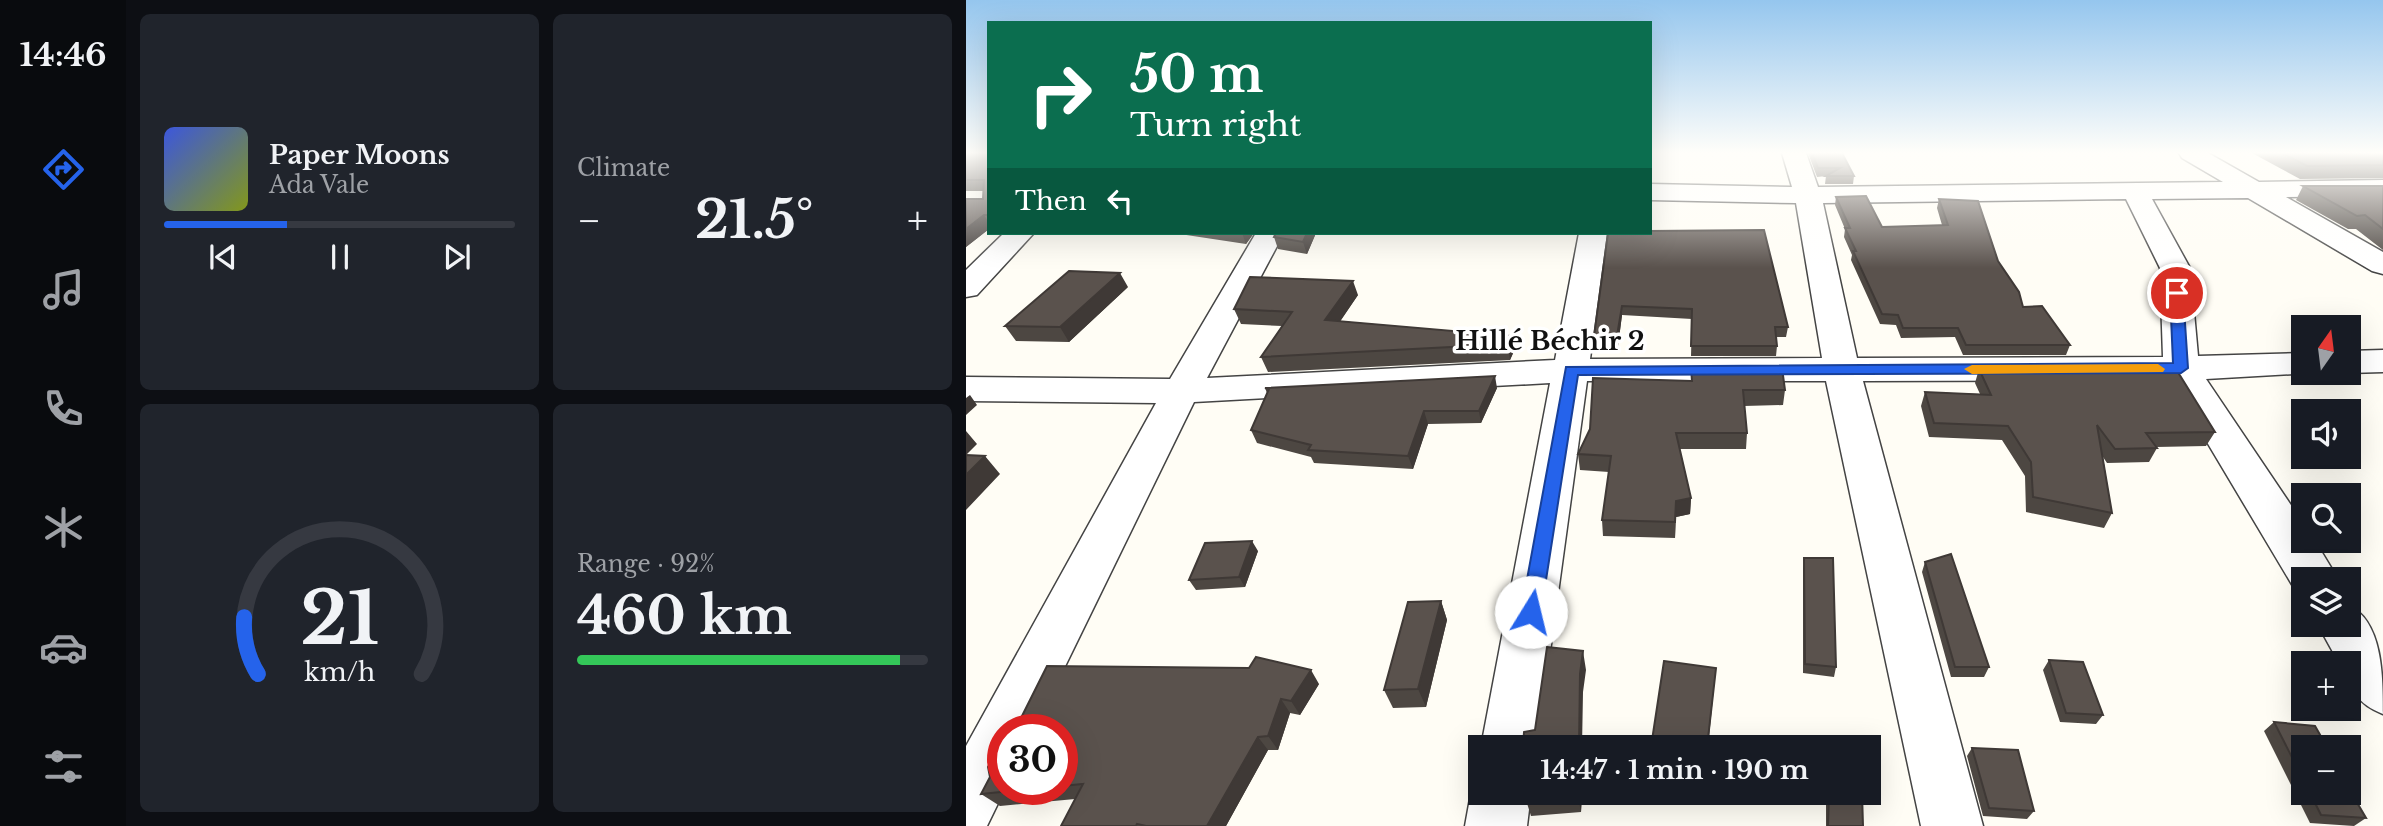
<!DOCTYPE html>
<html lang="en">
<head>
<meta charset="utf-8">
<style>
  :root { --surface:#171b24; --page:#20242c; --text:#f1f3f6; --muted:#9ea1a6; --line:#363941; --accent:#2563eb }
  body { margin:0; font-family:"Libre Baskerville",serif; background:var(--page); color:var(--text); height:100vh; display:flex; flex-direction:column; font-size:26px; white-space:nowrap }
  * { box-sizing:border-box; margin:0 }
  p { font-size:23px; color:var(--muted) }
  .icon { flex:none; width:38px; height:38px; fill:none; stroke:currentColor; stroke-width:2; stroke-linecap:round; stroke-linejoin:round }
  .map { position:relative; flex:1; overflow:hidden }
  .sheet { display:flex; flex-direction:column; gap:14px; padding:14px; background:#0d0f14; width:840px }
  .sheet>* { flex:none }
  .top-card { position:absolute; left:21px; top:21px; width:665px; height:214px; border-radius:0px; box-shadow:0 7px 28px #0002; background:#0b6e4f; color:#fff; overflow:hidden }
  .needle { width:46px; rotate:14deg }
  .fabs { position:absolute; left:1325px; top:315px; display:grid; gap:14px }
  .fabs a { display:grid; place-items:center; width:70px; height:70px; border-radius:0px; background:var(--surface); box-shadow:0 7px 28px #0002; font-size:35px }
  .speed { position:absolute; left:21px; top:714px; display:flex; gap:14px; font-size:35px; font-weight:700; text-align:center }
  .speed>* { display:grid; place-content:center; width:91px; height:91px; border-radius:50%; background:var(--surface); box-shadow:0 7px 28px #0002; line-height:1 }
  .speed .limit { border:10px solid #d22; background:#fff; color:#111 }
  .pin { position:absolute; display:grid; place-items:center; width:60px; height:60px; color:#fff; margin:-30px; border:4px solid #fff; border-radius:50%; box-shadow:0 2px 7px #0007 }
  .me { position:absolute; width:77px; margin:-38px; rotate:9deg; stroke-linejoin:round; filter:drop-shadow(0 0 5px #0008) }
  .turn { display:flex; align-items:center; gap:24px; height:147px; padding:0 28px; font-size:32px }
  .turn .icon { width:91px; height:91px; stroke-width:2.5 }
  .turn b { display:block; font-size:49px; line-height:60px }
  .then { display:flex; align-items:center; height:66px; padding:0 28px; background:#0003; gap:14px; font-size:26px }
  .big { font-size:52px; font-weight:700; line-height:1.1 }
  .sheet .card { flex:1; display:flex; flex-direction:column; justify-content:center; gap:10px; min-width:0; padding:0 24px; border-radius:10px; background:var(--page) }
  .sheet .dial { align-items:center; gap:0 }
  .dial svg { height:182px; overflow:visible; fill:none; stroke:var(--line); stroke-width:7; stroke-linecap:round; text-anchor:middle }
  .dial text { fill:var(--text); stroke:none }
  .song { display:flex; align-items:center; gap:21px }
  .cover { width:84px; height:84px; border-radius:10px; background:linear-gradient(135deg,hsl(230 70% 55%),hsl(70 70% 35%)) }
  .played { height:7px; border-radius:4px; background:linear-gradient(90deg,var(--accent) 35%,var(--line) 35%) }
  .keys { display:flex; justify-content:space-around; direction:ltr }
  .heat { display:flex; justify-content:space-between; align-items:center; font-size:38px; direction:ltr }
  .charge { height:10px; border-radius:5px; background:linear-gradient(90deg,#34c759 92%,var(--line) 0) }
  .sheet .tiles { flex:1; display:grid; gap:14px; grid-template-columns:repeat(2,1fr) }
  .trip { position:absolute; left:502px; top:735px; width:413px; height:70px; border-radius:0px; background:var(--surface); box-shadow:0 7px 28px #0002; font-weight:700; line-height:70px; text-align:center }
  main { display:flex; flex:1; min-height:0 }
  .dock { display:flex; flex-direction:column; width:126px; justify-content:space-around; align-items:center; background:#090b0e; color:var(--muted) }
  .dock .icon { width:49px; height:49px }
  .dock .on { color:var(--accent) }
  .dock b { font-size:32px; color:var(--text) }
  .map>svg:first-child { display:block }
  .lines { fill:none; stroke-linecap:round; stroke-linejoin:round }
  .street-casing { stroke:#444; stroke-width:3 }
  .street { fill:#fff; fill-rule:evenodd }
  .wall { fill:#4d4742 }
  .shaded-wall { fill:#3f3936 }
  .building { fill:#5a524d; stroke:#3f3936; stroke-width:2 }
  .route { fill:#2563eb; stroke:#184099; stroke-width:2 }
  .slow { fill:#f59e0b }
  .labels { text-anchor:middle; stroke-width:7; stroke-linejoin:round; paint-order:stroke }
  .district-label { font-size:26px; font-weight:bold; fill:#111; stroke:#fff }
</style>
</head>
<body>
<main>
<nav class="dock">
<b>14:46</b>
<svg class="icon on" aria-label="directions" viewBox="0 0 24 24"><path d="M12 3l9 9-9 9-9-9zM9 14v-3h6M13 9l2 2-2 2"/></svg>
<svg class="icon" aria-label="music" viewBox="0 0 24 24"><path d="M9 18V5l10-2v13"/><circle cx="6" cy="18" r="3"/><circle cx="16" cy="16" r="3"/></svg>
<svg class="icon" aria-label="phone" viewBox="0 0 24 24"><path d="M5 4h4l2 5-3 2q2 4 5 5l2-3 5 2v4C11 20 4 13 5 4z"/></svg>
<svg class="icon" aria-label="climate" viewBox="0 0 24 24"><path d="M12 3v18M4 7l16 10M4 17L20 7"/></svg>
<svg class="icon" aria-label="car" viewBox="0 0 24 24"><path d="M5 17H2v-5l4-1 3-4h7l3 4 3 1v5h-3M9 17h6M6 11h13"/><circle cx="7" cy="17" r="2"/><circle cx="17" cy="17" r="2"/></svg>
<svg class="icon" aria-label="filters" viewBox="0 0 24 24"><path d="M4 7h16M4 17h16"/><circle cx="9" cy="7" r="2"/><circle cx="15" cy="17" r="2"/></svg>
</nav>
<section class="sheet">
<div class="tiles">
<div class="card">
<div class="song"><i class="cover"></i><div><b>Paper Moons</b><p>Ada Vale</p></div></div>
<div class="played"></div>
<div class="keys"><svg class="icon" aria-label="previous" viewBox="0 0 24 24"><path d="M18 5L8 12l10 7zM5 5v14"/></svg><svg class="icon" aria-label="pause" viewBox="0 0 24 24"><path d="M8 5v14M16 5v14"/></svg><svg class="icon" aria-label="next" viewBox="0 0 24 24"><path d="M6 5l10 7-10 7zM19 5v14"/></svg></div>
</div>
<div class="card"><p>Climate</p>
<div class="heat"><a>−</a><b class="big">21.5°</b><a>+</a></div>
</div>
<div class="card dial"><svg viewBox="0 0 100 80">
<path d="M14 69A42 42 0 1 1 86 69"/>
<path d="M14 69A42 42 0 0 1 8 44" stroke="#2563eb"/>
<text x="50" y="56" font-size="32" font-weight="700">21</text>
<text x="50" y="72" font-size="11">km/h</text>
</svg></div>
<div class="card"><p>Range · 92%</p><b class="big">460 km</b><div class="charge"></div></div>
</div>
</section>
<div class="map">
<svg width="1417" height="826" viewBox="0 0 1417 826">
  <rect width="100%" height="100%" fill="#fffdf5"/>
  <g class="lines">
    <defs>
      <path id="street" d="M816 153H840L852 187 1257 182 1216 158 1213 153H1242L1293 182 1417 180V196L1320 197 1417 252V274L1406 271 1282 198 1186 199 1224 268 1232 356 1337 353V373H1346L1240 379 1337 523V541H1349L1372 579H1337V595L1331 593 1204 380 897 381 1017 826H955L860 381H621L571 747H515L584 383 228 402 68 730H37V789H39L21 826H0V746L190 403 0 401V377L204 379 290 233H318L241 378 589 360 613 233H641L624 359 856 358 830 203 684 200V184L826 187ZM1160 199 1194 268 1197 357 891 358 857 203Z
        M38 233H68L11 295 0 297V270Z
        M1417 350V372L1382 373H1381L1382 351Z
        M1382 605C1417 621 1417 677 1417 714 1392 704 1382 690 1382 663H1373L1352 625H1382Z
        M514 772V793H565L561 826H499L505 793Z"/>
    </defs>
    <use href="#street" class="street-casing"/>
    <use href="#street" class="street"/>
  </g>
  <path class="wall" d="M0 153H23V229L0 247V199H17L18 191H0Z
    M842 153H876L888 176 887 184H859L860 176 851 177Z
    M1286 153H1417V178L1334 179Z
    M1337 186H1417V250L1390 229H1382L1330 200Z
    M870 197 916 227 976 225 971 208 973 199 1032 261 1057 307 1104 345 1100 355H997L989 337 935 338 930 325 914 324 885 260 886 255 878 237 879 229 869 205Z
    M207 233H288L280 244Z
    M350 233 341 254 312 249 308 237Z
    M642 233 822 327 820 337H810L811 346 810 356H725L726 319 656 315 652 346H628V336Z
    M162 287 103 342 50 341 39 326Z
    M392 295 374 321 546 336 548 351 544 360 302 372 295 357 316 326 275 324 268 309Z
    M725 368 819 390 817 405 778 406 781 433 780 449H714L725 498 724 514 710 517 709 538 637 536 636 520 643 472 614 470 612 454 725 381Z
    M1013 369 1249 432 1240 446 1190 447 1191 448 1183 462 1141 463 1137 457 1146 513 1138 528 1060 512 1059 476 1036 440 963 437 955 406 959 392 1014 394 1009 383Z
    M299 388H531L515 423 462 424 447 469 348 463 345 457 291 443 285 430 301 393Z
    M292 551 279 587 230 590 223 580Z
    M838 558 870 667 868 677 837 673V568Z
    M959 562 1023 667 1018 677H985L956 572Z
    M475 601 481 620 460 707 427 708 418 690Z
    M1083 660 1137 715 1130 724 1094 722 1077 670Z
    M353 684 334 715 324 713 312 750H302L260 826H95L109 799 34 806 15 794 24 777 37 789H96V730Z
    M1308 722 1337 747V793H1382L1400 818 1388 826 1344 823 1298 731Z
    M1006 748 1068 811 1061 819 1017 816 1001 756Z
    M616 793 615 812 565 816 560 800Z
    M860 793H896L897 826H860Z"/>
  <path class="shaded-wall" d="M18 215 23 223V229L0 247V229Z
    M276 233H288L280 244Z
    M341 233H350L341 254 337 242Z
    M154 273 162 287 103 342 94 327Z
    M387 281 392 295 365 335 359 320Z
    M656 306V315L652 346 651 336Z
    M546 336 548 351 544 360 542 344Z
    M529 376 531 388 515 423 513 411Z
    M4 395 11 405 0 415V398Z
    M458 411 462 424 447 469 442 456Z
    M0 431 11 444 0 455Z
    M19 456 34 474 0 510V475Z
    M725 498 724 514 710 517 709 538 710 501Z
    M286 541 292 551 279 587 273 577Z
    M475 601 481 620 460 707 452 689Z
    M617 651 620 670 617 692 616 747H613L614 674Z
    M750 668 742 747H741Z
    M345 670 353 684 334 715 325 701Z
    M315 699 324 713 312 750 302 736Z
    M292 737 302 750 260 826H241Z
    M612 793H616L615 812 612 796Z"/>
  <path class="building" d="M0 153H23V215H18L0 229V199H17L18 180H0Z
    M846 153H876L888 176H860L874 168H852Z
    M1316 153H1417V165L1341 166Z
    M1337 186H1417V229L1399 215 1391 216Z
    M900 196 916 227 982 225 973 199 1012 201 1032 261 1053 292 1057 307 1076 306 1104 345H1000L992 328H937L932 315 916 314 887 251H890L879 228H884L870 197Z
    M798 230 822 327H809L811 346H725L726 309 656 306 651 336H628L642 233H684V231Z
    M310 233H341L337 242 308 237Z
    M103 271 154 273 94 327 39 326Z
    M284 277 387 281 359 320 546 336 542 344 295 357 326 312 268 309Z
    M725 368H816L819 390H777L781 433H710L725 498 710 501 709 522 636 520 645 456 612 454 624 429 627 378 726 381Z
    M1013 369H1210L1249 432 1180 433 1191 448 1149 449 1131 425 1146 513 1067 497 1065 462 1042 426 968 423 959 392 1025 395Z
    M529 376 513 411H458L442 456 342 450 345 445 285 430 303 389 299 388Z
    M0 455 19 456 0 475Z
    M286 541 273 577 223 580 239 543Z
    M985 554 1023 667H989L959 562Z
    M838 558H867L870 667 839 664Z
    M475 601 452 689 418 690 442 602Z
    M581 647 617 651 614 674 613 747H557L558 732 569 730Z
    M290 657 345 670 325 701 315 699 302 736 292 737 241 826H180L171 824 170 826H95L117 784 96 786V730H43L49 719 55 718 81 666 283 668Z
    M1083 660 1117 662 1137 715 1100 713Z
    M698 661 750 668 741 747H685Z
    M1308 722 1349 726 1361 747H1337V779Z
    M37 742V789H65L15 794 24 777 22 767Z
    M1006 748 1052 750 1068 811 1023 808Z
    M1382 787 1400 818 1355 815 1344 793H1382Z
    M561 793H612V796L560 800Z
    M863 793H896L897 826H862Z"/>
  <linearGradient id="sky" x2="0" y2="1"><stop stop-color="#95c6ee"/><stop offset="0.57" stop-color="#fffefa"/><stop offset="1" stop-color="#fffefa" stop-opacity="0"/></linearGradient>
  <rect width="1417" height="268" fill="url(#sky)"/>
  <path class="route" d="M1211 289 1217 293 1222 368 1215 373 612 375 575 612 572 619 565 621 558 619 555 612 600 367 1207 363 1204 293Z"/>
  <path class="slow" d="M1192 364 1199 369 1197 372 1006 374 998 369 1006 365Z"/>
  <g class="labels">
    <g class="district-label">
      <text x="584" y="350">Hillé Béchir 2</text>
    </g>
  </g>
</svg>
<div class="fabs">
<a><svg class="needle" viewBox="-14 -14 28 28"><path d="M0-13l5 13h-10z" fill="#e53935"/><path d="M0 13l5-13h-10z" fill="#9ea1a6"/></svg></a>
<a><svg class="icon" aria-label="sound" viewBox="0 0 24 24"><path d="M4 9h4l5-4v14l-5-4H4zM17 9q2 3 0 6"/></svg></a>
<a><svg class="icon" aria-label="search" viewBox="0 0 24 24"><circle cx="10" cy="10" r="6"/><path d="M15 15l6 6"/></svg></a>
<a><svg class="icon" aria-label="layers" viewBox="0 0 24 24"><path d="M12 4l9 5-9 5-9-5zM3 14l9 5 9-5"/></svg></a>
<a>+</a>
<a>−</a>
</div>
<div class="speed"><div class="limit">30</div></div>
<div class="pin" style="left:1211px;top:293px;background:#d93025"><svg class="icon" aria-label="arrive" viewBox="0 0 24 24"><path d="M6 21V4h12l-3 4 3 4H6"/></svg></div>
<svg class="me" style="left:565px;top:612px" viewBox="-20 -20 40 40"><circle r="19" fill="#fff"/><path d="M0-13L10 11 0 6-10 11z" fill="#2563eb"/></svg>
<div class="trip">14:47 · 1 min · 190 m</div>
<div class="top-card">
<div class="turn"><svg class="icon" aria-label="right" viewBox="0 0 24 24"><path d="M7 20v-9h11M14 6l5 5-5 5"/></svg><div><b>50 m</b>Turn right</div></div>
<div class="then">Then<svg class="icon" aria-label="left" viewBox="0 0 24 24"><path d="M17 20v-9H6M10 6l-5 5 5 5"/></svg></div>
</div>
</div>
</main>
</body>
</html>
